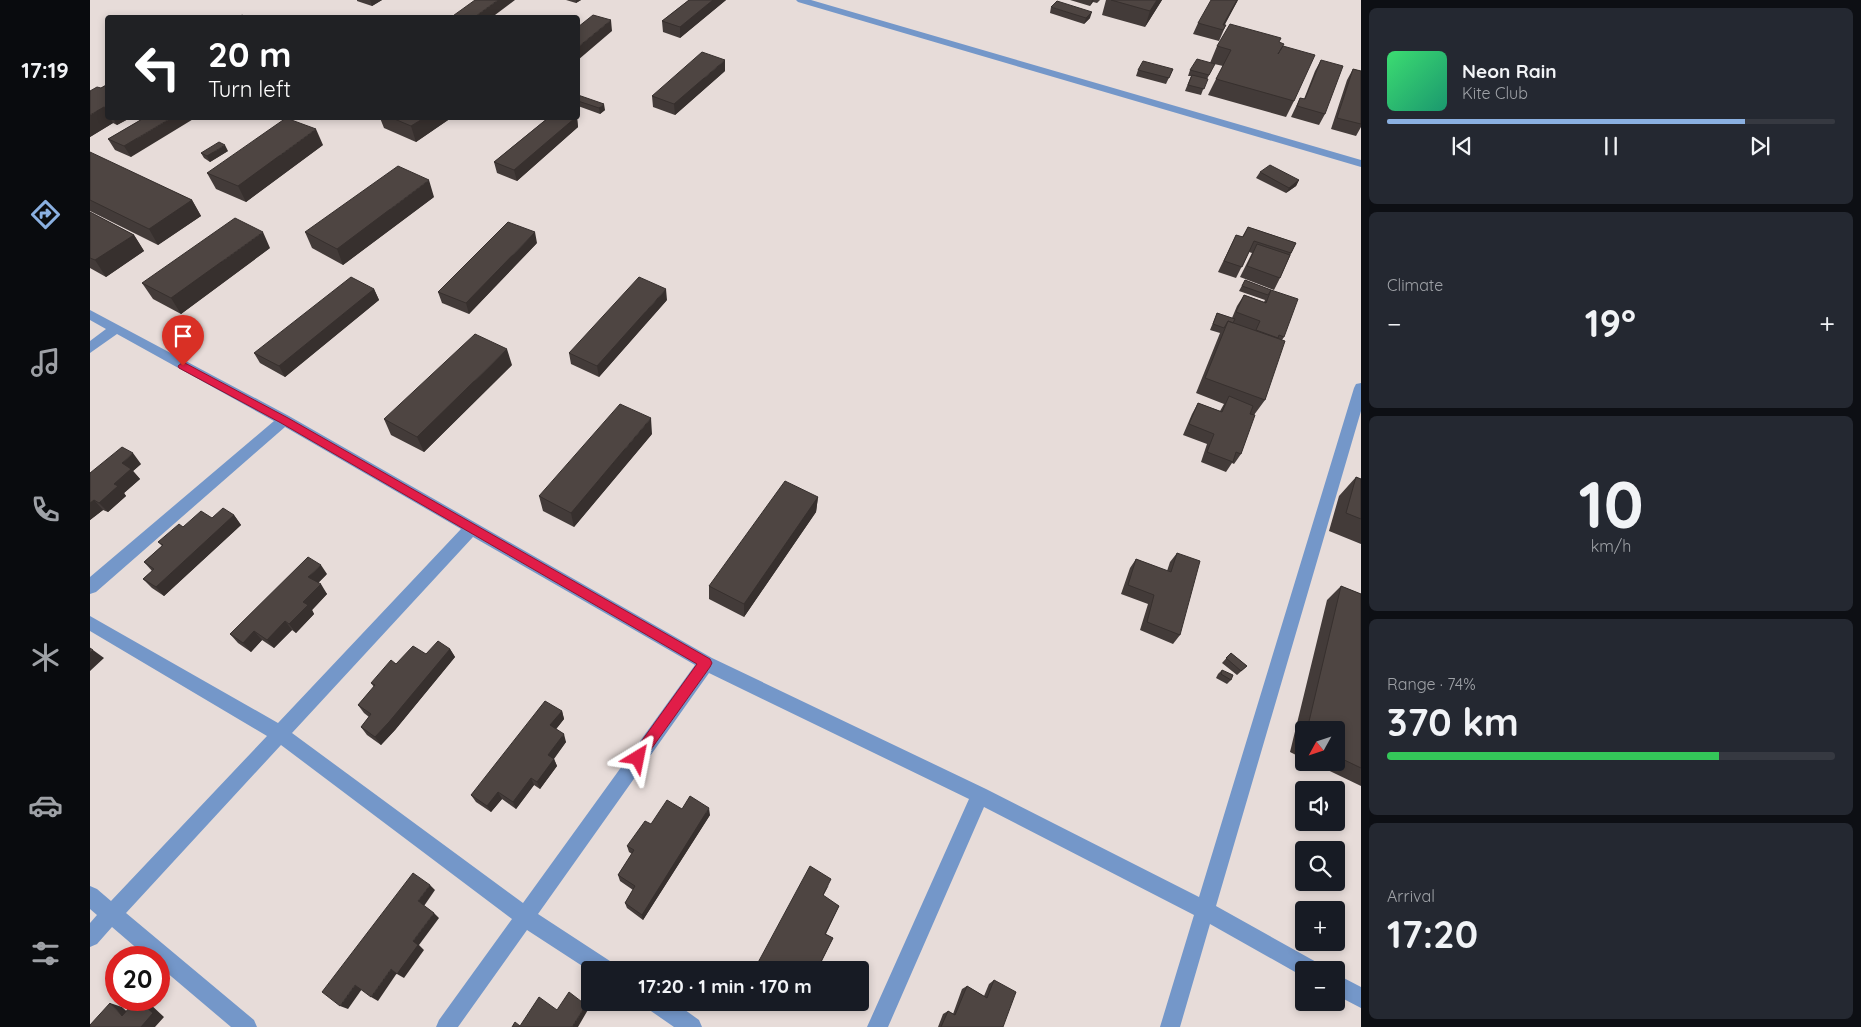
<!DOCTYPE html>
<html lang="en">
<head>
<meta charset="utf-8">
<style>
  :root { --surface:#171b24; --page:#242831; --text:#f1f3f6; --muted:#9ea1a6; --line:#363941; --accent:#8ab0e1 }
  body { margin:0; font-family:Quicksand,sans-serif; background:var(--page); color:var(--text); height:100vh; display:flex; flex-direction:column; font-size:19px; white-space:nowrap }
  * { box-sizing:border-box; margin:0 }
  p { font-size:16px; color:var(--muted) }
  .icon { flex:none; width:28px; height:28px; fill:none; stroke:currentColor; stroke-width:2; stroke-linecap:round; stroke-linejoin:round }
  .map { position:relative; flex:1; overflow:hidden }
  .details { display:flex; flex-direction:column; gap:8px; padding:8px; background:#0d0f14; width:500px }
  .details>* { flex:none }
  .guide { position:absolute; left:15px; top:15px; width:475px; height:105px; border-radius:5px; box-shadow:0 2px 8px #0003; background:#202124; color:#fff; overflow:hidden }
  .needle { width:32px; rotate:230deg }
  .buttons { position:absolute; left:1205px; top:721px; display:grid; gap:10px }
  .buttons a { display:grid; place-items:center; width:50px; height:50px; border-radius:5px; background:var(--surface); box-shadow:0 2px 8px #0003; font-size:25px }
  .speed { position:absolute; left:15px; top:946px; display:flex; gap:10px; font-size:25px; font-weight:700; text-align:center }
  .speed>* { display:grid; place-content:center; width:65px; height:65px; border-radius:50%; background:var(--surface); box-shadow:0 2px 8px #0003; line-height:1 }
  .speed .limit { border:8px solid #d22; background:#fff; color:#111 }
  .pin { position:absolute; display:grid; place-items:center; width:42px; height:42px; color:#fff; margin:-51px -21px; border-radius:50% 50% 50% 0; rotate:-45deg; box-shadow:0 0 5px #0007 }
  .pin .icon { rotate:45deg }
  .me { position:absolute; width:55px; margin:-28px; rotate:35deg; stroke-linejoin:round; filter:drop-shadow(0 0 4px #0008) }
  .turn { display:flex; align-items:center; gap:18px; height:105px; padding:0 20px; font-size:22px }
  .turn .icon { width:65px; height:65px; stroke-width:2.5 }
  .turn b { display:block; font-size:35px; line-height:42px }
  .big { font-size:38px; font-weight:700; line-height:1.1 }
  .details .widget { flex:1; display:flex; flex-direction:column; justify-content:center; gap:8px; min-width:0; padding:0 18px; border-radius:8px; background:var(--page) }
  .details .dial { align-items:center; gap:0 }
  .dial b { font-size:65px; line-height:1 }
  .song { display:flex; align-items:center; gap:15px }
  .cover { width:60px; height:60px; border-radius:8px; background:linear-gradient(135deg,hsl(140 70% 55%),hsl(160 70% 35%)) }
  .played { height:5px; border-radius:2px; background:linear-gradient(90deg,var(--accent) 80%,var(--line) 80%) }
  .keys { display:flex; justify-content:space-around; direction:ltr }
  .heat { display:flex; justify-content:space-between; align-items:center; font-size:28px; direction:ltr }
  .charge { height:8px; border-radius:4px; background:linear-gradient(90deg,#34c759 74%,var(--line) 0) }
  .trip { position:absolute; left:491px; top:961px; width:288px; height:50px; border-radius:5px; background:var(--surface); box-shadow:0 2px 8px #0003; font-weight:700; line-height:50px; text-align:center }
  main { display:flex; flex:1; min-height:0 }
  .menu { display:flex; flex-direction:column; width:90px; justify-content:space-around; align-items:center; background:#090b0e; color:var(--muted) }
  .menu .icon { width:35px; height:35px }
  .menu .active { color:var(--accent) }
  .menu b { font-size:22px; color:var(--text) }
  .map>svg:first-child { display:block }
  .lines { fill:none; stroke-linecap:round; stroke-linejoin:round }
  .lane { fill:#7497c9; fill-rule:evenodd }
  .wall { fill:#433b39 }
  .shaded-wall { fill:#37302e }
  .building { fill:#4e4542; stroke:#37302e }
  .route { fill:#e11d48; stroke:#92132f }
</style>
</head>
<body>
<main>
<nav class="menu">
<b>17:19</b>
<svg class="icon active" aria-label="directions" viewBox="0 0 24 24"><path d="M12 3l9 9-9 9-9-9zM9 14v-3h6M13 9l2 2-2 2"/></svg>
<svg class="icon" aria-label="music" viewBox="0 0 24 24"><path d="M9 18V5l10-2v13"/><circle cx="6" cy="18" r="3"/><circle cx="16" cy="16" r="3"/></svg>
<svg class="icon" aria-label="phone" viewBox="0 0 24 24"><path d="M5 4h4l2 5-3 2q2 4 5 5l2-3 5 2v4C11 20 4 13 5 4z"/></svg>
<svg class="icon" aria-label="climate" viewBox="0 0 24 24"><path d="M12 3v18M4 7l16 10M4 17L20 7"/></svg>
<svg class="icon" aria-label="car" viewBox="0 0 24 24"><path d="M5 17H2v-5l4-1 3-4h7l3 4 3 1v5h-3M9 17h6M6 11h13"/><circle cx="7" cy="17" r="2"/><circle cx="17" cy="17" r="2"/></svg>
<svg class="icon" aria-label="filters" viewBox="0 0 24 24"><path d="M4 7h16M4 17h16"/><circle cx="9" cy="7" r="2"/><circle cx="15" cy="17" r="2"/></svg>
</nav>
<div class="map">
<svg width="1271" height="1027" viewBox="0 0 1271 1027">
  <rect width="100%" height="100%" fill="#e7dcd9"/>
  <g class="lines">
    <path class="lane" d="M706 0H721L1271 160V167L708 2Z
      M0 310 199 416 622 658 896 789 1109 897 1264 388 1266 384 1271 383V411L1126 906 1228 963 1231 970H1214V977L1120 924 1090 1027H1070L1104 915 894 807 798 1027H777L879 799 619 673 448 914 523 963 526 970 500 971 437 930 368 1027H346L349 1020 422 919 191 745 36 913 164 1020 167 1027H141L69 966V958H58L22 927 7 944 0 947V923L7 915 0 909V886L7 889 21 901 177 736 0 631V616L188 723 371 529 195 427 6 592 0 594V577L184 421 27 334 0 353V341L16 329 0 320ZM383 537 605 665 433 903 202 733Z
      M1246 974 1271 987V1008L1246 995Z
      M555 1002H584L609 1020 612 1027H584L558 1009Z"/>
  </g>
  <path class="wall" d="M267 0H292L282 6 267 1Z
    M476 0H491L486 3Z
    M599 0H636L590 38 573 32 572 21Z
    M980 0H1010L1007 3 1003 2 1000 6Z
    M1016 0H1072L1055 27 1012 15Z
    M1148 0 1134 25H1136L1129 41 1103 34 1108 23Z
    M961 7 1000 18 994 24 960 13Z
    M1189 42 1188 54 1204 101 1196 117 1118 95 1126 79 1133 66 1120 63 1127 46Z
    M1231 60 1235 114 1229 125 1201 117 1210 98 1214 99 1225 71Z
    M1083 69 1076 84 1046 76 1048 70Z
    M1263 69 1271 71V127L1266 136 1241 129 1257 80Z
    M1100 70H1122L1117 79 1111 95 1095 91 1101 76H1098Z
    M635 71 585 115 563 107 562 96Z
    M18 84V118H40L27 125 23 123 0 137 11 88Z
    M488 95 515 110 510 114 488 106Z
    M54 118 41 157 25 150 18 139Z
    M290 118H361L326 142 294 128Z
    M458 118H487L488 127 427 181 407 173 404 162Z
    M233 145 156 202 126 189 117 173Z
    M138 151 120 162 114 158 111 153Z
    M0 153 102 200 111 216 68 245 0 211Z
    M1170 172 1209 180 1206 186 1196 193 1166 178Z
    M344 197 253 265 222 248 215 232Z
    M0 212 44 235 54 251 16 277 0 268Z
    M1158 227 1206 243 1190 278 1184 290 1150 277 1162 253 1159 252 1146 278 1128 272 1146 235 1152 237Z
    M447 243 379 314 352 303 348 292Z
    M180 248 91 314 63 299 52 283Z
    M1155 280 1181 290 1194 337 1192 340 1175 400 1164 415 1151 454 1144 464 1142 463 1136 472 1111 462 1117 444 1093 435 1102 414 1108 403 1130 411 1134 404 1106 393 1130 333 1120 330 1127 313 1142 318 1147 306 1154 295 1174 302 1175 300 1149 291Z
    M284 289 289 300 195 377 170 363 164 353Z
    M577 300 509 377 481 364 479 353Z
    M422 365 334 452 301 435 294 419Z
    M562 434 484 527 453 511 449 496Z
    M51 464 43 471 50 479 34 493 36 496 18 512 13 510 0 520V473Z
    M1266 477 1271 479V544L1239 531 1249 496Z
    M728 497 726 512 654 617 619 599V586Z
    M144 515 151 525 74 596 62 588 53 579 62 571 54 562 72 546 68 542 93 527 122 518Z
    M1087 553 1090 635 1083 644 1050 630 1058 604 1031 594 1040 568 1046 559 1077 571 1080 562Z
    M237 574 228 583 237 594 222 610 224 614 206 633 202 630 184 648 172 640 161 652 148 643 140 634Z
    M1251 586 1271 594V786L1221 762H1246V730H1214V759L1200 752 1237 600Z
    M360 649 365 657 305 730 291 745 277 735 271 727 279 717 274 713 268 705 284 687 281 683 306 664 336 654Z
    M1141 653 1157 666 1147 675 1132 663Z
    M1132 670 1141 680 1137 684 1126 678 1128 674Z
    M472 711 474 719 466 729 476 742 464 759 467 766 450 789 444 785 426 809 412 799 401 812 386 802 381 795Z
    M592 809 620 815 553 920 537 908 535 903 543 890 530 881 528 875 542 854 539 852 537 846 561 824Z
    M739 885 733 896 749 906 736 934 743 938 727 970H723L720 968 719 970H664Z
    M904 980 913 1027H848L853 1014 858 1011 863 1014 872 989 877 986 894 996 899 984Z"/>
  <path class="shaded-wall" d="M280 0H292L282 6Z
    M408 0H425L401 18H383Z
    M486 0H491L486 3Z
    M623 0H636L590 38V27Z
    M1002 0H1004L1000 6Z
    M1067 0H1072L1055 27 1060 11Z
    M1147 0H1148L1132 30 1133 25Z
    M1002 12 1000 18 994 24 996 18Z
    M521 20 522 31 488 60V47Z
    M635 60V71L585 115 584 104Z
    M514 104 515 110 510 114 509 108Z
    M14 107 18 113V118H20L23 123 0 137V115Z
    M23 118H40L27 125Z
    M81 118H105L41 157 34 146Z
    M334 118H361L326 142 321 126Z
    M485 118H487L488 127 427 181 424 170Z
    M226 129 233 145 156 202 148 186Z
    M135 145 138 151 120 162 117 156Z
    M339 180 344 197 253 265 247 249Z
    M1209 180 1206 186 1196 193 1199 188Z
    M102 200 111 216 68 245 59 229Z
    M173 232 180 248 91 314 81 298Z
    M445 232 447 243 379 314 376 303Z
    M44 235 54 251 16 277 5 260Z
    M284 289 289 300 195 377 189 366Z
    M576 289 577 300 509 377 507 366Z
    M417 349 422 365 334 452 327 437Z
    M561 418 562 434 484 527 481 513Z
    M43 453 51 464 43 471 50 479 34 493 36 496 18 512 9 503 24 484 32 463Z
    M728 497 726 512 654 617V604Z
    M4 500 13 510 0 520V503Z
    M144 515 151 525 74 596 66 587Z
    M231 565 237 574 225 586 218 577Z
    M231 584 237 594 222 610 224 614 206 633 199 624 213 602Z
    M195 621 202 630 184 648 177 640Z
    M164 631 172 640 161 652 153 643Z
    M360 649 365 657 305 730 291 745 285 737Z
    M3 650 14 658 0 671V653Z
    M472 711 474 719 463 733 460 725Z
    M474 734 476 742 461 762 458 755Z
    M464 759 467 766 450 789 447 782Z
    M441 778 444 785 426 809 423 802Z
    M408 792 412 799 401 812 397 806Z
    M619 808 620 815 553 920 552 915Z
    M340 885 345 890 334 906 328 901Z
    M344 913 349 918 329 945 334 950 314 978 307 974 323 941Z
    M301 969 307 973 288 1001 281 997Z
    M265 985 272 989 258 1009 250 1006Z
    M48 1000 59 1003 74 1017 65 1027H51Z
    M20 1003 32 1007 45 1019 32 1016Z
    M496 1005 499 1008 488 1027H482Z"/>
  <path class="building" d="M385 0H408L383 18H360Z
    M599 0H623L590 27 572 21Z
    M1021 0H1067L1060 11Z
    M1121 0H1147L1133 25H1136L1133 30 1108 23Z
    M967 1 1002 12 996 18 961 7Z
    M152 15 157 18H148Z
    M503 15 521 20 488 47V27Z
    M1140 24 1191 38 1189 42 1194 44 1188 54 1193 46 1225 55 1204 101 1126 79 1141 50 1127 46Z
    M612 52 635 60 584 104 562 96Z
    M1107 59 1125 64 1119 75 1100 70Z
    M1231 60 1253 66 1235 114 1207 106 1210 98 1215 99Z
    M1053 61 1083 69 1079 78 1048 70Z
    M1263 69 1271 71V124L1247 118Z
    M1102 75 1118 79 1114 89 1098 85Z
    M18 84V109L14 107 0 115V91L7 87 11 88Z
    M488 95 514 104 509 108 488 101Z
    M54 118H81L34 146 18 139Z
    M196 118 226 129 148 186 117 173Z
    M302 118H334L321 126Z
    M458 118H485L424 170 404 162Z
    M129 142 135 145 117 156 111 153Z
    M0 153V152L102 200 59 229 0 200Z
    M1180 165 1209 180 1199 188 1170 172Z
    M308 166 339 180 247 249 215 232Z
    M0 212 44 235 5 260 0 258Z
    M145 218 173 232 81 298 52 283Z
    M418 222 445 232 376 303 348 292Z
    M1158 227 1206 243 1201 253 1164 241 1152 267 1134 261 1146 235 1153 237Z
    M1167 244 1200 255 1190 278 1157 266Z
    M261 277 284 289 189 366 164 353Z
    M549 277 576 289 507 366 479 353Z
    M1155 280 1181 290 1178 295 1152 286Z
    M1181 290 1208 299 1194 337 1189 335 1188 338 1166 330 1170 321 1146 312 1154 295 1176 303Z
    M1127 313 1145 319 1143 323 1138 321 1134 328 1123 324Z
    M1138 321 1195 341 1175 400 1115 378Z
    M385 334 417 349 327 437 294 419Z
    M1139 396 1163 406 1160 414 1165 415 1151 454 1146 452 1143 462 1117 452 1124 434 1099 424 1108 403 1132 412Z
    M530 404 561 418 481 513 449 496Z
    M32 447 43 453 32 463 41 469 24 484 28 486 9 503 4 500 0 503V473Z
    M1266 477 1271 479V519L1256 513Z
    M695 481 728 497 654 604 619 586Z
    M133 508 144 515 66 587 53 579 64 569 54 562 73 545 68 542 89 524 93 527 111 511 122 518Z
    M1087 553 1110 561 1090 635 1057 622 1064 595 1038 585 1046 559 1081 572Z
    M218 557 231 565 218 577 231 584 213 602 218 605 199 624 195 621 177 640 164 631 153 643 140 634Z
    M1251 586 1271 594V768L1246 756V730H1217Z
    M348 641 360 649 299 722 285 737 271 727 281 714 268 705 285 685 281 683 301 660 306 664 323 646 336 654Z
    M0 648 3 650 0 653Z
    M1141 653 1157 666 1151 671 1136 658Z
    M1132 670 1143 675 1141 680 1131 674Z
    M455 701 472 711 460 725 474 734 458 755 464 759 447 782 441 778 423 802 408 792 397 806 381 795Z
    M600 796 619 808 552 915 535 903 545 886 528 875 544 850 537 846 555 821 561 824 577 800 592 809Z
    M720 866 741 879 733 895 749 906 735 934 743 938 728 968 721 964 718 970H664Z
    M323 873 340 885 328 901 344 913 323 941 328 945 307 974 301 969 281 997 265 985 250 1006 232 992Z
    M904 980 926 992 913 1027H851L858 1011 865 1015 877 986 897 998Z
    M479 992 496 1005 482 1027H422L425 1022 430 1026 449 997 467 1010Z
    M46 1000H48L63 1013 51 1027H0V1025L20 1003 32 1016Z"/>
  <path class="route" d="M93 362 198 418 620 659 622 663 620 667 552 762 548 764 543 762 541 758 543 753 607 664 191 423 89 368 88 366Z"/>
</svg>
<div class="buttons">
<a><svg class="needle" viewBox="-14 -14 28 28"><path d="M0-13l5 13h-10z" fill="#e53935"/><path d="M0 13l5-13h-10z" fill="#9ea1a6"/></svg></a>
<a><svg class="icon" aria-label="sound" viewBox="0 0 24 24"><path d="M4 9h4l5-4v14l-5-4H4zM17 9q2 3 0 6"/></svg></a>
<a><svg class="icon" aria-label="search" viewBox="0 0 24 24"><circle cx="10" cy="10" r="6"/><path d="M15 15l6 6"/></svg></a>
<a>+</a>
<a>−</a>
</div>
<div class="speed"><div class="limit">20</div></div>
<div class="pin" style="left:93px;top:366px;background:#d93025"><svg class="icon" aria-label="arrive" viewBox="0 0 24 24"><path d="M6 21V4h12l-3 4 3 4H6"/></svg></div>
<svg class="me" style="left:548px;top:758px" viewBox="-20 -20 40 40"><path d="M0-17L14 15 0 8-14 15z" fill="#e11d48" stroke="#fff" stroke-width="4"/></svg>
<div class="trip">17:20 · 1 min · 170 m</div>
<div class="guide">
<div class="turn"><svg class="icon" aria-label="left" viewBox="0 0 24 24"><path d="M17 20v-9H6M10 6l-5 5 5 5"/></svg><div><b>20 m</b>Turn left</div></div>
</div>
</div>
<section class="details">
<div class="widget">
<div class="song"><i class="cover"></i><div><b>Neon Rain</b><p>Kite Club</p></div></div>
<div class="played"></div>
<div class="keys"><svg class="icon" aria-label="previous" viewBox="0 0 24 24"><path d="M18 5L8 12l10 7zM5 5v14"/></svg><svg class="icon" aria-label="pause" viewBox="0 0 24 24"><path d="M8 5v14M16 5v14"/></svg><svg class="icon" aria-label="next" viewBox="0 0 24 24"><path d="M6 5l10 7-10 7zM19 5v14"/></svg></div>
</div>
<div class="widget"><p>Climate</p>
<div class="heat"><a>−</a><b class="big">19°</b><a>+</a></div>
</div>
<div class="widget dial"><b>10</b><p>km/h</p></div>
<div class="widget"><p>Range · 74%</p><b class="big">370 km</b><div class="charge"></div></div>
<div class="widget"><p>Arrival</p><b class="big">17:20</b></div>
</section>
</main>
</body>
</html>
